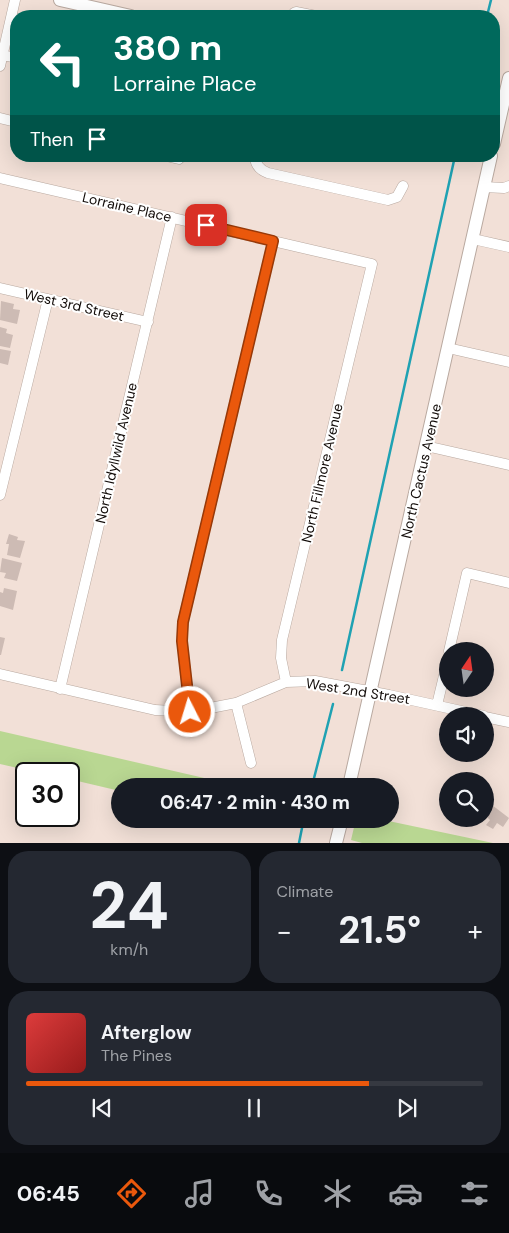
<!DOCTYPE html>
<html lang="en">
<head>
<meta charset="utf-8">
<style>
  :root { --surface:#171b24; --page:#242831; --text:#f1f3f6; --muted:#9ea1a6; --line:#363941; --accent:#ea580c }
  body { margin:0; font-family:"DM Sans",sans-serif; background:var(--page); color:var(--text); height:100vh; display:flex; flex-direction:column; font-size:19px; white-space:nowrap }
  * { box-sizing:border-box; margin:0 }
  p { font-size:16px; color:var(--muted) }
  .icon { flex:none; width:28px; height:28px; fill:none; stroke:currentColor; stroke-width:2; stroke-linecap:round; stroke-linejoin:round }
  .map { position:relative; height:843px; overflow:hidden }
  .drawer { display:flex; flex-direction:column; gap:8px; padding:8px; background:#0d0f14; flex:1 }
  .drawer>* { flex:none }
  .hud { position:absolute; left:10px; top:10px; width:490px; height:152px; border-radius:20px; box-shadow:0 5px 20px #0002; background:#00695c; color:#fff; overflow:hidden }
  .needle { width:32px; rotate:13deg }
  .buttons { position:absolute; left:439px; top:642px; display:grid; gap:10px }
  .buttons a { display:grid; place-items:center; width:55px; height:55px; border-radius:50%; background:var(--surface); box-shadow:0 5px 20px #0002; font-size:25px }
  .speed { position:absolute; left:15px; top:762px; display:flex; gap:10px; font-size:25px; font-weight:700; text-align:center }
  .speed>* { display:grid; place-content:center; width:65px; height:65px; border-radius:50%; background:var(--surface); box-shadow:0 5px 20px #0002; line-height:1 }
  .speed .limit { border:2px solid #111; border-radius:8px; background:#fff; color:#111 }
  .pin { position:absolute; display:grid; place-items:center; width:42px; height:42px; color:#fff; margin:-21px; border-radius:10px; box-shadow:0 2px 8px #0006 }
  .me { position:absolute; width:55px; margin:-28px; rotate:355deg; stroke-linejoin:round; filter:drop-shadow(0 0 4px #0008) }
  .turn { display:flex; align-items:center; gap:18px; height:105px; padding:0 20px; font-size:22px }
  .turn .icon { width:65px; height:65px; stroke-width:2.5 }
  .turn b { display:block; font-size:35px; line-height:42px }
  .then { display:flex; align-items:center; height:48px; padding:0 20px; background:#0003; gap:10px; font-size:19px }
  .big { font-size:38px; font-weight:700; line-height:1.1 }
  .drawer .widget { flex:1; display:flex; flex-direction:column; justify-content:center; gap:8px; min-width:0; padding:0 18px; border-radius:20px; background:var(--page) }
  .drawer .dial { align-items:center; gap:0 }
  .dial b { font-size:65px; line-height:1 }
  .song { display:flex; align-items:center; gap:15px }
  .cover { width:60px; height:60px; border-radius:8px; background:linear-gradient(135deg,hsl(0 70% 55%),hsl(0 70% 35%)) }
  .played { height:5px; border-radius:2px; background:linear-gradient(90deg,var(--accent) 75%,var(--line) 75%) }
  .keys { display:flex; justify-content:space-around; direction:ltr }
  .heat { display:flex; justify-content:space-between; align-items:center; font-size:28px; direction:ltr }
  .drawer .tiles { flex:1; display:grid; gap:8px; grid-template-columns:1fr 1fr }
  .widget:last-child { grid-column:span 2 }
  .trip { position:absolute; left:111px; top:778px; width:288px; height:50px; border-radius:25px; background:var(--surface); box-shadow:0 5px 20px #0002; font-weight:700; line-height:50px; text-align:center }
  .tab-bar { display:flex; height:80px; justify-content:space-around; align-items:center; background:#090b0e; color:var(--muted) }
  .tab-bar .icon { width:35px; height:35px }
  .tab-bar .selected { color:var(--accent) }
  .tab-bar b { font-size:22px; color:var(--text) }
  .map>svg:first-child { display:block }
  .green { fill:#b9d792 }
  .lines { fill:none; stroke-linecap:round; stroke-linejoin:round }
  .stream { stroke:#1fa2b3; stroke-width:2.5 }
  .building { fill:#cdbbb4 }
  .minor-casing { stroke:#b9a9a0; stroke-width:11 }
  .major-casing { stroke:#b9a9a0; stroke-width:14 }
  .minor { stroke:#fff; stroke-width:10 }
  .major { stroke:#fff; stroke-width:12 }
  .route-casing { stroke:#983908; stroke-width:12 }
  .route { stroke:#ea580c; stroke-width:9 }
  .labels { text-anchor:middle; stroke-width:4; stroke-linejoin:round; paint-order:stroke }
  .street-label { font-size:14px; fill:#100a07; stroke:#fff }
</style>
</head>
<body>
<div class="map">
<svg width="509" height="843" viewBox="0 0 509 843">
  <rect width="100%" height="100%" fill="#f2e0d7"/>
  <path class="green" d="M0 731 239 786H120V791L69 779V774H44L0 764Z
    M247 819H293L291 828Z
    M356 819H379L493 843H362L351 840Z"/>
  <g class="lines">
    <path class="stream" d="M487 16 491 0
      M342 670 455 156
      M312 786 333 704
      M299 843 302 828"/>
  </g>
  <path class="building" d="M1 301 14 304 13 309 20 310 17 324 0 320Z
    M0 327 7 329 6 333 13 335 10 348 0 346Z
    M0 349 11 351 8 365 0 363Z
    M9 534 18 537 17 540 25 541 20 558 7 555 9 544H6Z
    M2 558 22 563 17 581 4 578 6 573 0 572Z
    M4 588 17 591 13 610 0 606V592L3 593Z
    M0 637 5 638 1 655H0Z
    M492 805 509 818 503 827 497 823 493 829 486 825 490 820 485 815Z"/>
  <g class="lines">
    <defs>
      <path id="minor" d="M292 16 294 13 296 12 316 16
        M3 55 16 58
        M0 66 15 0
        M0 118 16 122
        M166 156 179 159
        M255 156C255 165 260 170 268 173L388 200 397 197 403 186
        M0 178 372 264 282 640 281 658 286 682
        M484 187 504 188 509 186
        M473 239 509 247
        M0 288 148 322
        M448 348 509 362
        M426 446 509 465
        M0 495 48 299
        M449 651 467 573 509 583
        M0 674 155 710 190 712 236 703 286 682 315 681 389 695 484 716
        M60 689 172 217
        M236 703 251 763
        M437 705 448 659
        M190 712 182 641 183 622 273 241
        M485 717 509 722"/>
      <path id="major" d="M60 0 131 16
        M494 144 509 78
        M349 786 491 156
        M336 843 342 819"/>
    </defs>
    <use href="#minor" class="minor-casing"/>
    <use href="#major" class="major-casing"/>
    <use href="#minor" class="minor"/>
    <use href="#major" class="major"/>
  </g>
  <g class="lines">
    <defs>
      <path id="route" d="M190 712 182 641 183 622 273 241 206 225"/>
    </defs>
    <use href="#route" class="route-casing"/>
    <use href="#route" class="route"/>
  </g>
  <g class="labels">
    <g class="street-label">
      <text transform="translate(127 207) rotate(13)" y="5">Lorraine Place</text>
      <text transform="translate(74 305) rotate(13)" y="5">West 3rd Street</text>
      <text transform="translate(116 453) rotate(-77)" y="5">North Idyllwild Avenue</text>
      <text transform="translate(421 471) rotate(-77)" y="5">North Cactus Avenue</text>
      <text transform="translate(322 473) rotate(-77)" y="5">North Fillmore Avenue</text>
      <text transform="translate(358 691) rotate(9)" y="5">West 2nd Street</text>
    </g>
  </g>
</svg>
<div class="buttons">
<a><svg class="needle" viewBox="-14 -14 28 28"><path d="M0-13l5 13h-10z" fill="#e53935"/><path d="M0 13l5-13h-10z" fill="#9ea1a6"/></svg></a>
<a><svg class="icon" aria-label="sound" viewBox="0 0 24 24"><path d="M4 9h4l5-4v14l-5-4H4zM17 9q2 3 0 6"/></svg></a>
<a><svg class="icon" aria-label="search" viewBox="0 0 24 24"><circle cx="10" cy="10" r="6"/><path d="M15 15l6 6"/></svg></a>
</div>
<div class="speed"><div class="limit">30</div></div>
<div class="pin" style="left:206px;top:225px;background:#d93025"><svg class="icon" aria-label="arrive" viewBox="0 0 24 24"><path d="M6 21V4h12l-3 4 3 4H6"/></svg></div>
<svg class="me" style="left:190px;top:712px" viewBox="-20 -20 40 40"><circle r="17" fill="#ea580c" stroke="#fff" stroke-width="3"/><path d="M0-11L8 9 0 5-8 9z" fill="#fff"/></svg>
<div class="trip">06:47 · 2 min · 430 m</div>
<div class="hud">
<div class="turn"><svg class="icon" aria-label="left" viewBox="0 0 24 24"><path d="M17 20v-9H6M10 6l-5 5 5 5"/></svg><div><b>380 m</b>Lorraine Place</div></div>
<div class="then">Then<svg class="icon" aria-label="arrive" viewBox="0 0 24 24"><path d="M6 21V4h12l-3 4 3 4H6"/></svg></div>
</div>
</div>
<section class="drawer">
<div class="tiles">
<div class="widget dial"><b>24</b><p>km/h</p></div>
<div class="widget"><p>Climate</p>
<div class="heat"><a>−</a><b class="big">21.5°</b><a>+</a></div>
</div>
<div class="widget">
<div class="song"><i class="cover"></i><div><b>Afterglow</b><p>The Pines</p></div></div>
<div class="played"></div>
<div class="keys"><svg class="icon" aria-label="previous" viewBox="0 0 24 24"><path d="M18 5L8 12l10 7zM5 5v14"/></svg><svg class="icon" aria-label="pause" viewBox="0 0 24 24"><path d="M8 5v14M16 5v14"/></svg><svg class="icon" aria-label="next" viewBox="0 0 24 24"><path d="M6 5l10 7-10 7zM19 5v14"/></svg></div>
</div>
</div>
</section>
<nav class="tab-bar">
<b>06:45</b>
<svg class="icon selected" aria-label="directions" viewBox="0 0 24 24"><path d="M12 3l9 9-9 9-9-9zM9 14v-3h6M13 9l2 2-2 2"/></svg>
<svg class="icon" aria-label="music" viewBox="0 0 24 24"><path d="M9 18V5l10-2v13"/><circle cx="6" cy="18" r="3"/><circle cx="16" cy="16" r="3"/></svg>
<svg class="icon" aria-label="phone" viewBox="0 0 24 24"><path d="M5 4h4l2 5-3 2q2 4 5 5l2-3 5 2v4C11 20 4 13 5 4z"/></svg>
<svg class="icon" aria-label="climate" viewBox="0 0 24 24"><path d="M12 3v18M4 7l16 10M4 17L20 7"/></svg>
<svg class="icon" aria-label="car" viewBox="0 0 24 24"><path d="M5 17H2v-5l4-1 3-4h7l3 4 3 1v5h-3M9 17h6M6 11h13"/><circle cx="7" cy="17" r="2"/><circle cx="17" cy="17" r="2"/></svg>
<svg class="icon" aria-label="filters" viewBox="0 0 24 24"><path d="M4 7h16M4 17h16"/><circle cx="9" cy="7" r="2"/><circle cx="15" cy="17" r="2"/></svg>
</nav>
</body>
</html>
